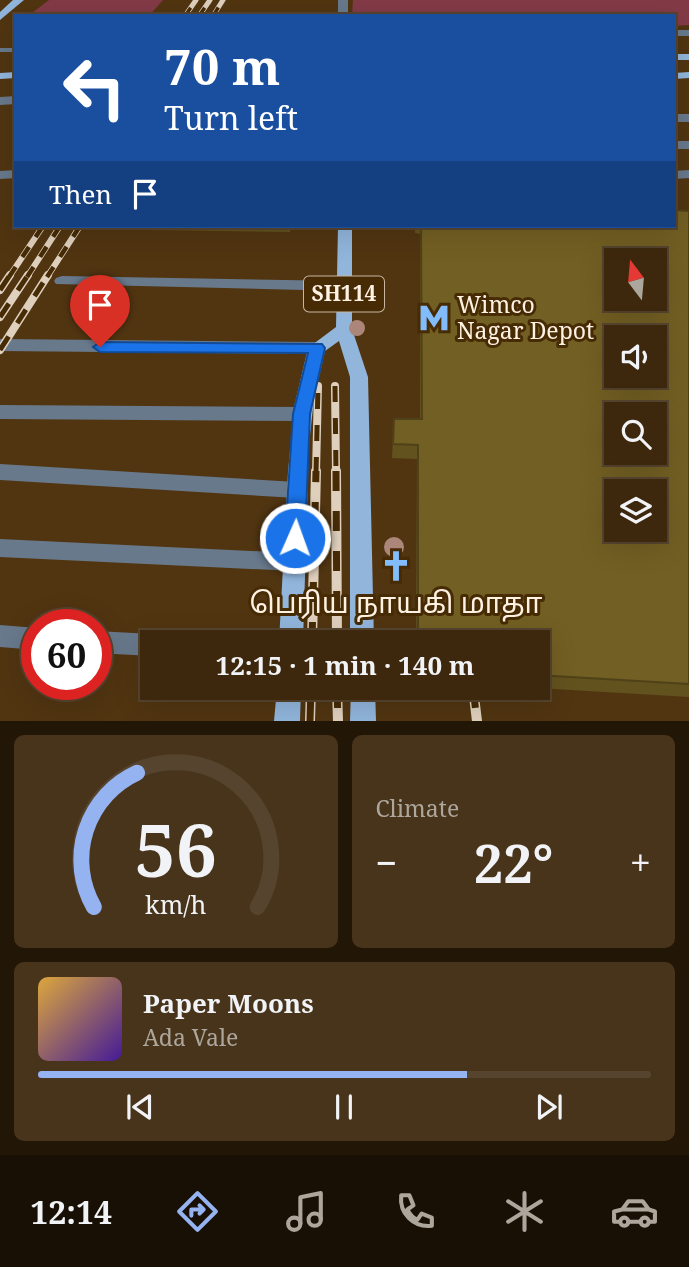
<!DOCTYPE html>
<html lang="en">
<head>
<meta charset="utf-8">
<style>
  :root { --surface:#3d280d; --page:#48341b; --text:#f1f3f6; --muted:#ada69d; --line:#56442e; --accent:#95b2f1 }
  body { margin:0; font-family:"Noto Serif","Noto Sans Tamil",serif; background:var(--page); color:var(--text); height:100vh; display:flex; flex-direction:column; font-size:26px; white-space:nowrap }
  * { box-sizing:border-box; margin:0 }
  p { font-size:23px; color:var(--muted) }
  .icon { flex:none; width:38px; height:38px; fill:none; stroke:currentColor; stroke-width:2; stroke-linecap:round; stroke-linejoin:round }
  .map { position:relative; height:721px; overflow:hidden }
  .details { display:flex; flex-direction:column; gap:14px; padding:14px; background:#221607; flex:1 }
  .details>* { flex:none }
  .banner { position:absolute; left:14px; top:14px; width:662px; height:214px; border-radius:0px; box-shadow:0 7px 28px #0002,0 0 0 2px var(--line); background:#1a4fa0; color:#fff; overflow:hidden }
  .needle { width:46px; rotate:344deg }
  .controls { position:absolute; left:604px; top:248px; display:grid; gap:14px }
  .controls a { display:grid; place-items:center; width:63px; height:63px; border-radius:0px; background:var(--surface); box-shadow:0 7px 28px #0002,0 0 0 2px var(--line); font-size:35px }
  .speed { position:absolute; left:21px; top:609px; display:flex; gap:14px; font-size:35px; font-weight:700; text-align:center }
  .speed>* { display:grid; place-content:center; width:91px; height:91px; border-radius:50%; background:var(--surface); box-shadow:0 7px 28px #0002,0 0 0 2px var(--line); line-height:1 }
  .speed .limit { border:10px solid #d22; background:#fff; color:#111 }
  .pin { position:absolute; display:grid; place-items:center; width:60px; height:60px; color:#fff; margin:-72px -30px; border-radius:50% 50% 50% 0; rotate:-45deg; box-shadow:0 0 7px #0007 }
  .pin .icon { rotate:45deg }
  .me { position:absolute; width:77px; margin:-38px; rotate:2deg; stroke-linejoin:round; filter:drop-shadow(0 0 5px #0008) }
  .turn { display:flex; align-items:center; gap:24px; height:147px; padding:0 35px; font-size:32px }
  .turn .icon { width:91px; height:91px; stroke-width:2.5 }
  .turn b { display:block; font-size:49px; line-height:60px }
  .then { display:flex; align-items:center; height:66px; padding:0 35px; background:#0003; gap:14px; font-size:26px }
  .big { font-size:52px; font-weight:700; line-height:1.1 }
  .details .tile { flex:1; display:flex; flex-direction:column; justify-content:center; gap:10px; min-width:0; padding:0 24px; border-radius:10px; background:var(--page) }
  .details .dial { align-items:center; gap:0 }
  .dial svg { height:182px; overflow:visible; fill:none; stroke:var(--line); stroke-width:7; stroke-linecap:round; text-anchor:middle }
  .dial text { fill:var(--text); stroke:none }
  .song { display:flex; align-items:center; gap:21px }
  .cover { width:84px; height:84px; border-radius:10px; background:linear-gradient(135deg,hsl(40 70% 55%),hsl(260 70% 35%)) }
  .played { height:7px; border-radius:4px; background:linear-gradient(90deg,var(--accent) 70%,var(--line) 70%) }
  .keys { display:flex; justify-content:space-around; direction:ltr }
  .heat { display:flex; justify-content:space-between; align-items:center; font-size:38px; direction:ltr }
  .details .tiles { flex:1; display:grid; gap:14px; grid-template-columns:1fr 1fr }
  .tile:last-child { grid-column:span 2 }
  .trip { position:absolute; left:140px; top:630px; width:410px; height:70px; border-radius:0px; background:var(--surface); box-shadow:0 7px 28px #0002,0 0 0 2px var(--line); font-weight:700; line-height:70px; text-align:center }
  .tab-bar { display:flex; height:112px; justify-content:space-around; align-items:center; background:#181005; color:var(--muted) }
  .tab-bar .icon { width:49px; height:49px }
  .tab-bar .selected { color:var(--accent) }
  .tab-bar b { font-size:32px; color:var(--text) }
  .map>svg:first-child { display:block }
  .green { fill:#833a47 }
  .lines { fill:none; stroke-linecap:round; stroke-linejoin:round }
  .service { fill:#68798c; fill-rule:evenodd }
  .minor { fill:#68798c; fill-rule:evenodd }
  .primary { fill:#91b5db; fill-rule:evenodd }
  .rail-far3-casing { stroke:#dfd0bd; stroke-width:5 }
  .rail-far2-casing { stroke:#dfd0bd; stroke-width:6 }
  .rail-far1-casing { stroke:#dfd0bd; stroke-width:8 }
  .rail-casing { stroke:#dfd0bd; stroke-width:10 }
  .rail-far3 { stroke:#462b05; stroke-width:3.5; stroke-dasharray:10; stroke-linecap:butt }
  .rail-far2 { stroke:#462b05; stroke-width:4.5; stroke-dasharray:12; stroke-linecap:butt }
  .rail-far1 { stroke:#462b05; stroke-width:5; stroke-dasharray:16; stroke-linecap:butt }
  .rail { stroke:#462b05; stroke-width:7; stroke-dasharray:20; stroke-linecap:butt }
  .tree { fill:#ac8678 }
  .wall { fill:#62521e }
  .building { fill:#725f23; stroke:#504218; stroke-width:2; fill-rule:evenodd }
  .route { fill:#1a73e8; stroke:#114b97; stroke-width:2 }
  .labels { text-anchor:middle; stroke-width:6; stroke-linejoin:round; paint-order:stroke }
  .shield { fill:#462b05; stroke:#c8b6a0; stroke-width:2 }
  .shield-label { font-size:21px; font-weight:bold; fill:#fff2e3 }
  .poi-label { font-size:23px; fill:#fff2e3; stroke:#462b05; text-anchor:start }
  .near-poi-label { font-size:28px; fill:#fff2e3; stroke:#462b05 }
</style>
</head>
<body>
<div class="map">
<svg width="689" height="721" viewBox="0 0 689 721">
  <rect width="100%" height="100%" fill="#513511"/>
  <path class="green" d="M49 0H163L149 16H28Z
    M353 0H689V25L674 26V16H352Z"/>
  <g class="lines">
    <path class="service" d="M0 48H16V52H0Z"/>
    <path class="minor" d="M338 0H348V16H338Z
      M674 30H689V36H674Z
      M16 96V104L0 105V97Z
      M674 114H689V122H674Z
      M674 141H689V149H674Z
      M16 170V178L0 179V171Z
      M689 170V178L674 179V171Z
      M62 276 344 281 352 286 344 291 56 284 54 281 56 278Z
      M0 339 317 342 326 348 317 354 0 351Z
      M0 405 302 407 309 409 311 414 309 419 302 421 0 419Z
      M0 464 297 482 304 484 307 490 304 496 297 498 0 480Z
      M0 539 294 553 302 555 305 562 302 569 294 571 0 557Z
      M0 625 37 628V650L0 647Z
      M96 631 152 634 160 637 163 642H152V656L96 653Z"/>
    <path class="primary" d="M13 0H24L0 20V12Z
      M674 54H689V60H674Z
      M16 72V78L0 79V73Z
      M689 72V78L674 79V73Z
      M338 226H352V329L368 377 374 642H350V377L339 341 325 351 314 399 309 444 303 642H279L288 472 294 407 308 348 336 327Z
      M277 688H301L300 721H274Z
      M351 688H375L376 721H350Z"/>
    <defs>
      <path id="rail-far3" d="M185 16 196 0
        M199 16 210 0
        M213 16 223 0"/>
      <path id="rail-far2" d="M9 277 43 226
        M27 277 60 226
        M47 277 80 226"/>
      <path id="rail-far1" d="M0 290 10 275
        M0 317 28 275
        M0 350 48 275
        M335 386 336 473
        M316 473 318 386"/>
      <path id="rail" d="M336 471 337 642
        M312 642 316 471
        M337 688 338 721
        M473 688 477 721
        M310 721 311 688"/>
    </defs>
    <use href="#rail-far3" class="rail-far3-casing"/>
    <use href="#rail-far2" class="rail-far2-casing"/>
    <use href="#rail-far1" class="rail-far1-casing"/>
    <use href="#rail" class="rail-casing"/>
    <use href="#rail-far3" class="rail-far3"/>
    <use href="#rail-far2" class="rail-far2"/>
    <use href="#rail-far1" class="rail-far1"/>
    <use href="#rail" class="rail"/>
  </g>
  <g class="tree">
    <circle cx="357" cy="328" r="8"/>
    <circle cx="394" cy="547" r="10"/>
  </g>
  <path class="wall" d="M689 211V697L537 688V642H416L417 459 392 458 394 419H420V234L415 233V226H674Z
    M147 226H291L290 232 148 230Z"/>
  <path class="building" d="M674 210 689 211V684L537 675V642H418V445L393 444 394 419H422L421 226H674ZM616 261H654V299H616ZM616 338H654V376H616ZM616 415H654V453H616ZM616 492H654V530H616Z"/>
  <path class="route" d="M100 342 322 344 325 348 310 414 305 538 302 544 295 546 288 544 285 538 293 414 308 353 100 352 93 347Z"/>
  <defs>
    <symbol id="metro-bare" viewBox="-9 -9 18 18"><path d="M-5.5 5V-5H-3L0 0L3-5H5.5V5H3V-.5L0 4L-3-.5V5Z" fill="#82bcfa" stroke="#462b05" stroke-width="2.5" paint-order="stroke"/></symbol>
    <symbol id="church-bare" viewBox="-9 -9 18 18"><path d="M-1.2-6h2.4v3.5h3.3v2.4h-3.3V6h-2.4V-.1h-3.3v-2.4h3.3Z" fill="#82bcfa" stroke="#462b05" stroke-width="2.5" paint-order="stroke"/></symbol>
  </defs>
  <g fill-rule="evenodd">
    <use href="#metro-bare" x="412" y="296" width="44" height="44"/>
    <use href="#church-bare" x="374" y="544" width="44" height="44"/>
  </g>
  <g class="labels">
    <rect class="shield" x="304" y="276.5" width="80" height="35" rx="5"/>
    <g class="shield-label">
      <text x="344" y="301">SH114</text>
    </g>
    <g class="poi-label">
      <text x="457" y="313">Wimco<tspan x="457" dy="26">Nagar Depot</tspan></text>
    </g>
    <g class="near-poi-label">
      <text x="396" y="613">பெரிய நாயகி மாதா</text>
    </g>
  </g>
</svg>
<div class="controls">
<a><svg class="needle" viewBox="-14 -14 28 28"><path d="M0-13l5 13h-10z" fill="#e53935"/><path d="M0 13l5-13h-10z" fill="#ada69d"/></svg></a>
<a><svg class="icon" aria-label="sound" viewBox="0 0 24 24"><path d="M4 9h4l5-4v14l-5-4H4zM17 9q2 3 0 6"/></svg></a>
<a><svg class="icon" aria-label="search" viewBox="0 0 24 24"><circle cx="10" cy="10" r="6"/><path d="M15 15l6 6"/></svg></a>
<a><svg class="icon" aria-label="layers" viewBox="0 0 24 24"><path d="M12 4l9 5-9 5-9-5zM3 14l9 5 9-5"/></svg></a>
</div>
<div class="speed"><div class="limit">60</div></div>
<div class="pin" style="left:100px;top:347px;background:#d93025"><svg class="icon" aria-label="arrive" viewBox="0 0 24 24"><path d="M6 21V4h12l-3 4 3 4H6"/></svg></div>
<svg class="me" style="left:295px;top:538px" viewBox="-20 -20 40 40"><circle r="17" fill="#1a73e8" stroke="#fff" stroke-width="3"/><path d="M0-11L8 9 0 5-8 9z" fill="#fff"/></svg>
<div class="trip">12:15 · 1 min · 140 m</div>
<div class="banner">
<div class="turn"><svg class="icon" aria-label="left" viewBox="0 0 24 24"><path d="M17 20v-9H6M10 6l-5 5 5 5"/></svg><div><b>70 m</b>Turn left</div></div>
<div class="then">Then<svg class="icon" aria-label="arrive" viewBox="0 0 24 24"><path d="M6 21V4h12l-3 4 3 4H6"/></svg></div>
</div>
</div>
<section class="details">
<div class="tiles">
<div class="tile dial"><svg viewBox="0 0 100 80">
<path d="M14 69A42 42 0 1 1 86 69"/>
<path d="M14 69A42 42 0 0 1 33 10" stroke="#95b2f1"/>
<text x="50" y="56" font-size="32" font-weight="700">56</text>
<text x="50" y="72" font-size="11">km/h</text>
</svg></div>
<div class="tile"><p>Climate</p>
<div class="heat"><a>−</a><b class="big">22°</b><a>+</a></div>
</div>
<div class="tile">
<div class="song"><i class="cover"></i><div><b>Paper Moons</b><p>Ada Vale</p></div></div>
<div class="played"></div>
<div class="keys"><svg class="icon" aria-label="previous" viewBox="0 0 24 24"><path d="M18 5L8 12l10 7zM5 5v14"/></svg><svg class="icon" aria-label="pause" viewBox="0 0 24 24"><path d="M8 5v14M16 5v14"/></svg><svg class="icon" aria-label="next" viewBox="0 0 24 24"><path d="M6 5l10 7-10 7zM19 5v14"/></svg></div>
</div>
</div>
</section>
<nav class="tab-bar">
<b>12:14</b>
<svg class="icon selected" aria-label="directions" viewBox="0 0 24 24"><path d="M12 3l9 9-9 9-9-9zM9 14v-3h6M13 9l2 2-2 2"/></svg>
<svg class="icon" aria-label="music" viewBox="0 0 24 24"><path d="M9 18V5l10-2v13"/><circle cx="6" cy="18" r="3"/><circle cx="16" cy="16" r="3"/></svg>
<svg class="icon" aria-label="phone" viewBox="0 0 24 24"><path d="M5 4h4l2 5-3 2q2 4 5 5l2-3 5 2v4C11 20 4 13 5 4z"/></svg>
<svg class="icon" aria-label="climate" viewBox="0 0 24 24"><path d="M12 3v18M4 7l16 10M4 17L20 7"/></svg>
<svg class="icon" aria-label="car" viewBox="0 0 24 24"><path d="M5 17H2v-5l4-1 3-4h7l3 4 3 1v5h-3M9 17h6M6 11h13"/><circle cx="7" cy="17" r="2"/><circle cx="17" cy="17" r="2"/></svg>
</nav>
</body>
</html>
